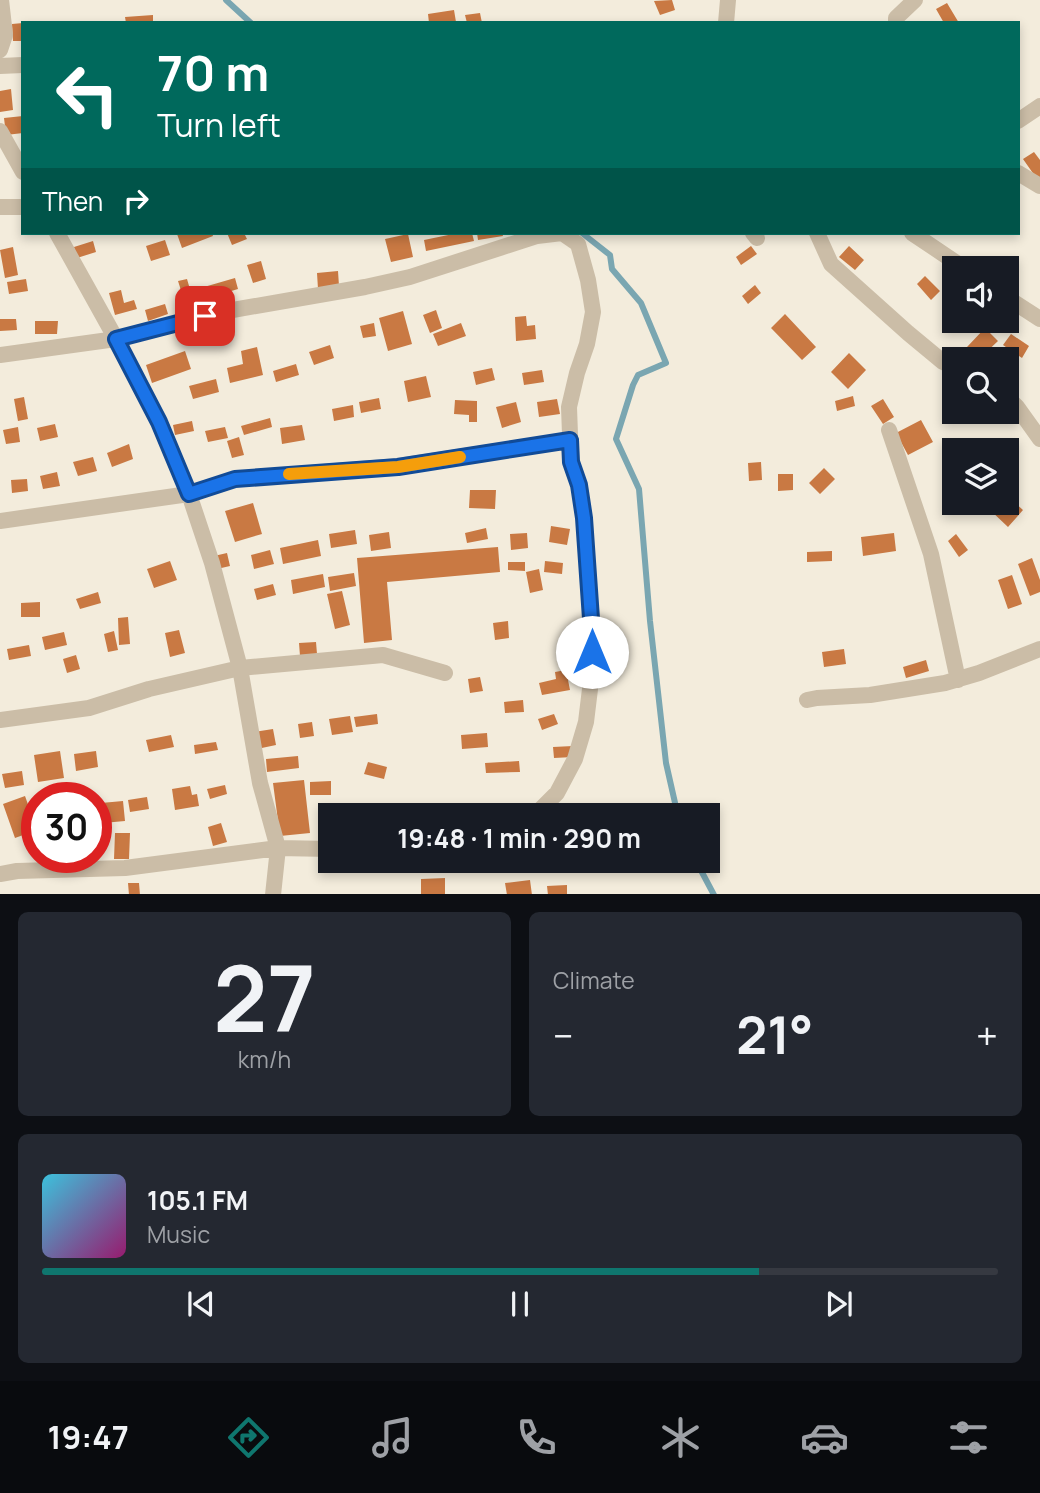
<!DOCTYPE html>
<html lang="en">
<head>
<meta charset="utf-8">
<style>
  :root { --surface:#171b24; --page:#242831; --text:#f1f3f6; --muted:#9ea1a6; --line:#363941; --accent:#0f766e }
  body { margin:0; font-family:Manrope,sans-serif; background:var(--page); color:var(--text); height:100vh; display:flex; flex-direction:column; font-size:26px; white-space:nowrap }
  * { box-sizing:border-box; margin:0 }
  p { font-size:23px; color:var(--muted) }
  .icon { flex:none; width:38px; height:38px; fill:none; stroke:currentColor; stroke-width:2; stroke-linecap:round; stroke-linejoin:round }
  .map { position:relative; height:894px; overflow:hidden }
  .drawer { display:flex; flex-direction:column; gap:18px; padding:18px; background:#0d0f14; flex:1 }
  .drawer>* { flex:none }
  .top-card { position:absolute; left:21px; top:21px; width:999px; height:214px; border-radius:0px; box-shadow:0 4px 10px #0003; background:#00695c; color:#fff; overflow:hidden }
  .buttons { position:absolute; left:942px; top:256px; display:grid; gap:14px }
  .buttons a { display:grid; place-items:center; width:77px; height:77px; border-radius:0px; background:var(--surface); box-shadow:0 4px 10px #0003; font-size:35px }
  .speed { position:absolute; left:21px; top:782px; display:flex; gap:14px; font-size:35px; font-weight:700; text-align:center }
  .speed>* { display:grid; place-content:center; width:91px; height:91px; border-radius:50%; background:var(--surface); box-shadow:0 4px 10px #0003; line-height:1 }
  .speed .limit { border:10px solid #d22; background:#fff; color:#111 }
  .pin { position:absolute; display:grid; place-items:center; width:60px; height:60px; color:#fff; margin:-30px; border-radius:14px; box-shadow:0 4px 10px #0006 }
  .me { position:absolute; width:77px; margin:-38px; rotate:0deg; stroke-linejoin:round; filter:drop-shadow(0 0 5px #0008) }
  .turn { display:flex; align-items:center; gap:24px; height:147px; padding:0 21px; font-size:32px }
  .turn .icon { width:91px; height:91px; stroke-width:2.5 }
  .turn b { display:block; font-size:49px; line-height:60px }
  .then { display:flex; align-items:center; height:66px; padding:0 21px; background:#0003; gap:14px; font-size:26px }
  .big { font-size:52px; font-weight:700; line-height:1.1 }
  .drawer .widget { flex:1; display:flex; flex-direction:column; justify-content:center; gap:10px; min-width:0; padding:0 24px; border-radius:10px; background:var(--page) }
  .drawer .dial { align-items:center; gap:0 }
  .dial b { font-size:91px; line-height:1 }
  .song { display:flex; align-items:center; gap:21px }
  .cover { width:84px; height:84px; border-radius:10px; background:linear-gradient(135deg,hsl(190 70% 55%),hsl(320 70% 35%)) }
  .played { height:7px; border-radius:4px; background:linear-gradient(90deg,var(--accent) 75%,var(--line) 75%) }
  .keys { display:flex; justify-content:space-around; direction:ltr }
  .heat { display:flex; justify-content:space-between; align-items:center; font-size:38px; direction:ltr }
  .drawer .tiles { flex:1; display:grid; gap:18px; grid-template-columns:1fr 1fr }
  .widget:last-child { grid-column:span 2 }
  .trip { position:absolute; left:318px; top:803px; width:402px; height:70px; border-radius:0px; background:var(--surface); box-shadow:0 4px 10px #0003; font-weight:700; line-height:70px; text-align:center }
  .tabs { display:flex; height:112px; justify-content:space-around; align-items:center; background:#090b0e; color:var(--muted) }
  .tabs .icon { width:49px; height:49px }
  .tabs .current { color:var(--accent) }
  .tabs b { font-size:32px; color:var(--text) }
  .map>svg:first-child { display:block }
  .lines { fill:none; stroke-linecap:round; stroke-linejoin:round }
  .stream { stroke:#7aa6b1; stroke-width:6 }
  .building { fill:#c97943 }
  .minor { stroke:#cbbda7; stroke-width:16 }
  .route-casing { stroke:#114b97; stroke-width:18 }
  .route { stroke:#1a73e8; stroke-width:12 }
  .slow { stroke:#f59e0b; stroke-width:12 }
</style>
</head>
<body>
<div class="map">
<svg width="1040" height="895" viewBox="0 0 1040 895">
  <rect width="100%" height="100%" fill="#f3ecdc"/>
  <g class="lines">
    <path class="stream" d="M226 0 251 23
      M582 233 610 255 612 269 641 303 666 363 638 375 633 385 616 439 639 489 650 621 666 763 678 816
      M696 861 714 895"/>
  </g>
  <path class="building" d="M672 0 675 10 660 15 654 1Z
    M947 3 959 23H944L936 9Z
    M454 10 456 22 429 23 428 14Z
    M480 13 482 23H467L465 15Z
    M153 15V23H126L125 17Z
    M23 23V41H13L12 24Z
    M11 89 13 110 0 112V91Z
    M23 116V133L6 135 4 118Z
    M1034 152 1040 160V177L1037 179 1023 159Z
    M181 233H212L213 236 182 248 177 234Z
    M227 233H244L247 239 232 245Z
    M458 233H472L474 241 426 251 424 240Z
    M477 233H502L503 236 478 240Z
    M408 234 413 257 391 262 385 239Z
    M165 240 170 255 151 261 146 246Z
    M93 241 96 252 77 258 74 247Z
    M751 246 757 254 741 265 736 257Z
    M849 246 864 260 855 270 839 257Z
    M13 247 18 275 5 278 0 250Z
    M261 261 266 279 253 283 247 265Z
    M338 271 339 286 318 289 317 273Z
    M925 276 940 291 931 300 917 284Z
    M235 278 238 289 208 298 204 287Z
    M26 279 28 291 9 294 7 282Z
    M187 279 194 303 186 306 178 281Z
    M755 285 761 293 748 304 742 296Z
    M121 290 124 303 134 300 137 309 115 315 109 293Z
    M165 304 168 314 148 321 145 310Z
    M436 310 442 328 430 333 423 315Z
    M403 311 412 344 388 351 379 318Z
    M954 312V320H966L970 325 962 332 949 316Z
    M785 314 816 347 802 360 771 328Z
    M526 316 527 326 535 325 536 339 516 341 515 317Z
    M0 319H16L17 330 0 331Z
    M35 321H58L57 334H35Z
    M374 323 376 336 363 338 360 326Z
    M461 323 466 336 438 346 433 334Z
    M985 328 998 341 979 359 967 347Z
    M1011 334 1029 346 1022 358 1003 345Z
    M330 345 334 358 314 365 309 352Z
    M257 347 263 375 230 383 227 368 243 364 241 351Z
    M185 351 191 369 152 383 146 365Z
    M849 353 866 370 848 389 831 372Z
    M296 364 299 375 276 382 273 371Z
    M492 368 495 380 476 385 473 372Z
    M542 370 544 382 524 385 522 373Z
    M426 376 431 397 408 402 404 381Z
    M216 379 219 392 193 399 189 386Z
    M853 396 855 406 837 411 835 401Z
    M24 397 28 419 18 421 14 399Z
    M379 398 381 409 361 413 359 402Z
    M557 399 560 414 539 417 537 402Z
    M883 399 894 417 883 424 871 406Z
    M455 400 477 401V422H469V415L454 414Z
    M516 402 521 422 502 428 496 407Z
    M353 405 354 417 334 421 332 409Z
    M270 418 272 427 244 435 241 426Z
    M921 420 933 442 908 455 896 433Z
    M192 421 194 431 175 435 173 425Z
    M55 424 58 437 40 441 37 428Z
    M302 425 305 440 282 444 280 428Z
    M18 427 20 442 6 444 3 430Z
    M225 427 228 438 208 442 205 431Z
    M239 437 244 455 232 458 227 441Z
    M129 444 133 459 112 467 107 453Z
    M93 457 97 471 78 476 73 462Z
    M761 462 762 480 749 481 748 463Z
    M824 468 835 479 820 494 809 483Z
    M57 472 60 486 43 489 40 476Z
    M778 474H793V490L778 491Z
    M27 479 28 491 12 493 11 480Z
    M470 490H496L495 509 469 508Z
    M1006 495 1023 510 1008 527 989 509 995 502H1006Z
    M253 503 262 534 235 542 225 511Z
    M551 526 570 529 567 545 549 542Z
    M486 528 488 539 467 543 465 533Z
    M355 530 357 544 331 548 329 534Z
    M389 532 391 548 371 551 369 535Z
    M527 533 528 548 511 550 510 534Z
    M894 533 896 551 863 556 861 537Z
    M956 534 968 550 959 557 948 541Z
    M318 540 321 556 283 564 280 548Z
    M498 547 500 572 387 582 392 640 364 643 357 558Z
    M270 550 274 564 254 569 251 555Z
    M832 551V561L807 562V552Z
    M227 553 230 566 217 569 214 556Z
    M1032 558 1040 580V592L1030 596 1018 564Z
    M170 561 177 580 154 588 147 569Z
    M545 561 563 563 562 574 544 572Z
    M508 562H525V571L508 570Z
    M539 569 543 590 530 593 526 572Z
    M354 573 356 586 330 591 328 577Z
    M323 574 325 587 293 594 291 580Z
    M1012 575 1022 604 1008 609 998 580Z
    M273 584 276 595 257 600 254 589Z
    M342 591 350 625 335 629 327 594Z
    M98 592 101 603 80 609 76 599Z
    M40 602V617H21V603Z
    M128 617 130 644 119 645 118 618Z
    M508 621 509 638 495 640 493 623Z
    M179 630 185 653 170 657 165 633Z
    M114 631 118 650 108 652 104 634Z
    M64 632 67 645 45 650 42 637Z
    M316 642 317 654 300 656 299 643Z
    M29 645 31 656 9 660 7 649Z
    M844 649 846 664 824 667 822 652Z
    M76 655 80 669 67 673 63 659Z
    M926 660 929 671 906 678 903 667Z
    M566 670 570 690 542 695 539 683 556 679 555 672Z
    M480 677 483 691 470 693 468 679Z
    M523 700 524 712 505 713 504 702Z
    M377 714 378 724 356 727 354 717Z
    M554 714 558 724 542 730 538 719Z
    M350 716 353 732 332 735 329 719Z
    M312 722 314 736 300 738 298 724Z
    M273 729 276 745 257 749 254 732Z
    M487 733 488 747 462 749 461 735Z
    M171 735 174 747 149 752 146 740Z
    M216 742 218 750 195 754 194 745Z
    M573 746V757L554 758 553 747Z
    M60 751 64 778 38 782 34 755Z
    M96 751 98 767 76 771 74 754Z
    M298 756 299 768 267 772 266 759Z
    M519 761 520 772 486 773 485 763Z
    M368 762 387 767 384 779 364 774Z
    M22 771 24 785 5 788 2 774Z
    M304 780 310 833 280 836 273 783Z
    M331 781V795H310V782Z
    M225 785 227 794 210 799 207 789Z
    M190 786 192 795 197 794 199 806 175 810 172 789Z
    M25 796 37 830 15 838 3 804Z
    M147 797 149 809 130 812 128 800Z
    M123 801 125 821 103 823 101 803Z
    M221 823 227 842 213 846 208 827Z
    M115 833H130L129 859H114Z
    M445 878V895H421V879Z
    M530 880 532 895H507L505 883Z
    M128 883H139L140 895H129Z
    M567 885V895H548L547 886Z"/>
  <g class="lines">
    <path class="minor" d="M726 23 728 0
      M896 23V18L915 0
      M0 50 5 35 1 0
      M0 66 23 65
      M1018 121 1040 106
      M0 131 23 172
      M1018 173 1040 186
      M0 207H23
      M57 233 116 339 159 422 189 494 212 563 240 668 260 783 278 848 273 895
      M753 233 757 238
      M817 233 831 264 908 333 943 362 954 367
      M912 233 964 268
      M1006 297 1040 319
      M0 355 116 339 227 311 365 287 410 277 537 236 562 233 578 244 588 280 593 312 587 344 577 373 569 407 571 462 579 486 584 518 592 633 590 689 586 722 575 759 557 793 534 816
      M1006 396 1017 407 1040 439
      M889 430 931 554 958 680
      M0 521 189 494 235 479 398 466 570 440
      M807 700 817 698 870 695 945 683 979 673 1040 649
      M0 720 89 708 149 689 240 668 383 655 445 673
      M0 874 17 871 125 868 278 848 331 849"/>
  </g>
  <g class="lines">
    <defs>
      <path id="route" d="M205 316 116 339 159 422 189 494 235 479 398 467 570 440 571 462 579 485 584 518 592 633V652"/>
    </defs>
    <use href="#route" class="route-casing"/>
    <use href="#route" class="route"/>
    <path class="slow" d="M289 474 398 467 460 457"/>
  </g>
</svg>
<div class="buttons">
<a><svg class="icon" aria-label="sound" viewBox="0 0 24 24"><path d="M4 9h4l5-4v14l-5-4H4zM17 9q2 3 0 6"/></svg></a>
<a><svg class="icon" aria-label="search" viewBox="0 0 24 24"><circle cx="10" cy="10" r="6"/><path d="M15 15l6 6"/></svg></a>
<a><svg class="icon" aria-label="layers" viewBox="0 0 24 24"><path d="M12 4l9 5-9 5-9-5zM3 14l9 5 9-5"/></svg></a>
</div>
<div class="speed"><div class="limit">30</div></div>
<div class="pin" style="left:205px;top:316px;background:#d93025"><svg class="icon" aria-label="arrive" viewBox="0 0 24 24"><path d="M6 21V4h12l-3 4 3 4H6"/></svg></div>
<svg class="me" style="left:592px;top:652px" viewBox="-20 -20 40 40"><circle r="19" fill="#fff"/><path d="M0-13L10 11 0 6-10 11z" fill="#1a73e8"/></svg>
<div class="trip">19:48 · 1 min · 290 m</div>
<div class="top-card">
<div class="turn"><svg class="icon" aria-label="left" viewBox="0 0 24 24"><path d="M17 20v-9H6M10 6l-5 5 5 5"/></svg><div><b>70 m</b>Turn left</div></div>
<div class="then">Then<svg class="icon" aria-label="right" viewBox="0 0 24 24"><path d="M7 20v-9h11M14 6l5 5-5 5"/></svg></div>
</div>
</div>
<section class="drawer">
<div class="tiles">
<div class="widget dial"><b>27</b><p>km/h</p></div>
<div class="widget"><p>Climate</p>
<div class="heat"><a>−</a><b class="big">21°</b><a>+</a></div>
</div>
<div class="widget">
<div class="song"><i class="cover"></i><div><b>105.1 FM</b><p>Music</p></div></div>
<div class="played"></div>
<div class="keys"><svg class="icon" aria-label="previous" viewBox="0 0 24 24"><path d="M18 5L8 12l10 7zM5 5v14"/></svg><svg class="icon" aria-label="pause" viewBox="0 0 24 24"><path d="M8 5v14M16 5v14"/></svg><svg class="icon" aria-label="next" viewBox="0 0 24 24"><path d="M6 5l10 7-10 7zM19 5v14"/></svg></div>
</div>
</div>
</section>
<nav class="tabs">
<b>19:47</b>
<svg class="icon current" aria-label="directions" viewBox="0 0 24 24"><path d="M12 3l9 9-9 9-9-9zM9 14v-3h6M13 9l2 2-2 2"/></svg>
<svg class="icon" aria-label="music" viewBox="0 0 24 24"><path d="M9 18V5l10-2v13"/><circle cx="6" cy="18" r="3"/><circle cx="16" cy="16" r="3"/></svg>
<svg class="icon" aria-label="phone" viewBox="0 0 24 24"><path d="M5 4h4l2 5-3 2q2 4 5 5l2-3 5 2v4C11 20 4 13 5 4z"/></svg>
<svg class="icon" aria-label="climate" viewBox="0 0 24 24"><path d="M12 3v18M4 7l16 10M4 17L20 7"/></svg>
<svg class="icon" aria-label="car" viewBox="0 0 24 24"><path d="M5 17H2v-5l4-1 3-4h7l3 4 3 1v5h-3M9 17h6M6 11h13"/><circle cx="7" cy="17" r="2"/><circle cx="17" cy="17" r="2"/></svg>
<svg class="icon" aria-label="filters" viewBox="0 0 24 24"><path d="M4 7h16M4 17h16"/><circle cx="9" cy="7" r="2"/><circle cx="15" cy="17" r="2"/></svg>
</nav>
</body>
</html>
